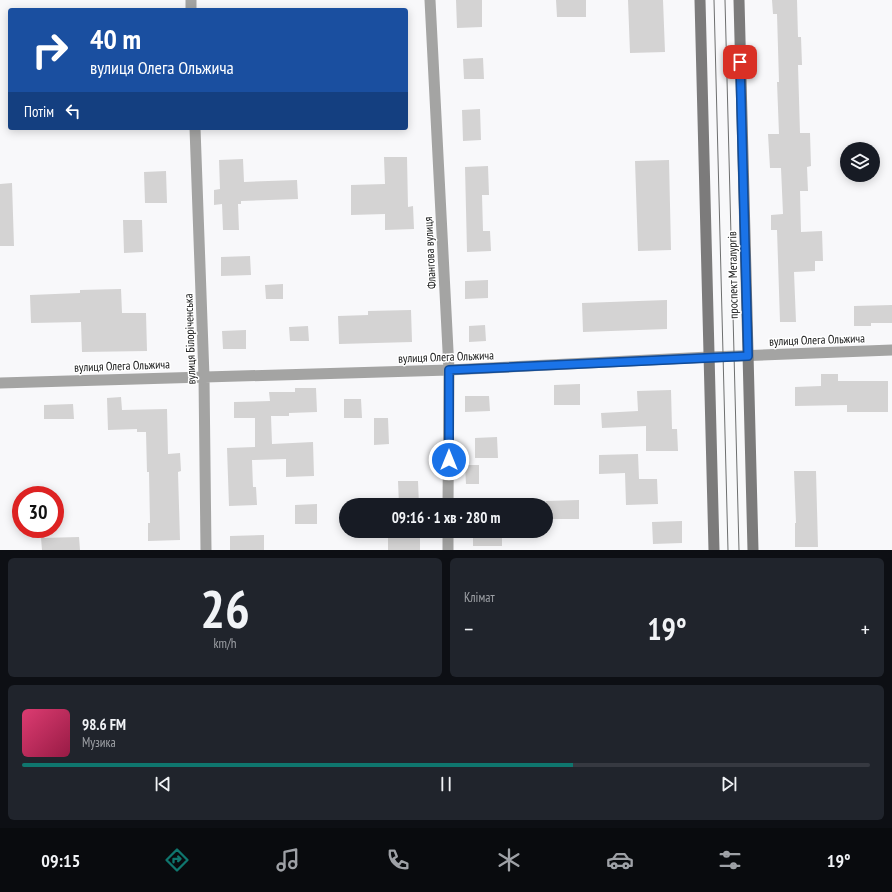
<!DOCTYPE html>
<html lang="uk">
<head>
<meta charset="utf-8">
<style>
  :root { --surface:#171b24; --page:#20242c; --text:#f1f3f6; --muted:#9ea1a6; --line:#363941; --accent:#0f766e }
  body { margin:0; font-family:"PT Sans Narrow",sans-serif; background:var(--page); color:var(--text); height:100vh; display:flex; flex-direction:column; font-size:15px; white-space:nowrap }
  * { box-sizing:border-box; margin:0 }
  p { font-size:13px; color:var(--muted) }
  .icon { flex:none; width:22px; height:22px; fill:none; stroke:currentColor; stroke-width:2; stroke-linecap:round; stroke-linejoin:round }
  .map { position:relative; height:550px; overflow:hidden }
  .sheet { display:flex; flex-direction:column; gap:8px; padding:8px; background:#0d0f14; flex:1 }
  .sheet>* { flex:none }
  .top-card { position:absolute; left:8px; top:8px; width:400px; height:122px; border-radius:4px; box-shadow:0 2px 10px #0003; background:#1a4fa0; color:#fff; overflow:hidden }
  .tools { position:absolute; left:840px; top:142px; display:grid; gap:8px }
  .tools a { display:grid; place-items:center; width:40px; height:40px; border-radius:50%; background:var(--surface); box-shadow:0 2px 10px #0003; font-size:20px }
  .speed { position:absolute; left:12px; top:486px; display:flex; gap:8px; font-size:20px; font-weight:700; text-align:center }
  .speed>* { display:grid; place-content:center; width:52px; height:52px; border-radius:50%; background:var(--surface); box-shadow:0 2px 10px #0003; line-height:1 }
  .speed .limit { border:6px solid #d22; background:#fff; color:#111 }
  .pin { position:absolute; display:grid; place-items:center; width:34px; height:34px; color:#fff; margin:-17px; border-radius:8px; box-shadow:0 2px 6px #0006 }
  .me { position:absolute; width:44px; margin:-22px; rotate:0deg; stroke-linejoin:round; filter:drop-shadow(0 0 3px #0008) }
  .turn { display:flex; align-items:center; gap:14px; height:84px; padding:0 16px; font-size:18px }
  .turn .icon { width:52px; height:52px; stroke-width:2.5 }
  .turn b { display:block; font-size:28px; line-height:34px }
  .then { display:flex; align-items:center; height:38px; padding:0 16px; background:#0003; gap:8px; font-size:15px }
  .big { font-size:30px; font-weight:600; line-height:1.1 }
  .sheet .tile { flex:1; display:flex; flex-direction:column; justify-content:center; gap:6px; min-width:0; padding:0 14px; border-radius:6px; background:var(--page) }
  .sheet .dial { align-items:center; gap:0 }
  .dial b { font-size:52px; line-height:1 }
  .song { display:flex; align-items:center; gap:12px }
  .cover { width:48px; height:48px; border-radius:6px; background:linear-gradient(135deg,hsl(340 70% 55%),hsl(340 70% 35%)) }
  .played { height:4px; border-radius:2px; background:linear-gradient(90deg,var(--accent) 65%,var(--line) 65%) }
  .keys { display:flex; justify-content:space-around; direction:ltr }
  .heat { display:flex; justify-content:space-between; align-items:center; font-size:22px; direction:ltr }
  .sheet .tiles { flex:1; display:grid; gap:8px; grid-template-columns:1fr 1fr }
  .tile:last-child { grid-column:span 2 }
  .trip { position:absolute; left:339px; top:498px; width:214px; height:40px; border-radius:20px; background:var(--surface); box-shadow:0 2px 10px #0003; font-weight:600; line-height:40px; text-align:center }
  .tabs { display:flex; height:64px; justify-content:space-around; align-items:center; background:#090b0e; color:var(--muted) }
  .tabs .icon { width:28px; height:28px }
  .tabs .selected { color:var(--accent) }
  .tabs b { font-size:18px; color:var(--text) }
  .map>svg:first-child { display:block }
  .building { fill:#d4d3d3 }
  .lines { fill:none; stroke-linecap:round; stroke-linejoin:round }
  .minor { stroke:#a4a4a3; stroke-width:11 }
  .secondary { stroke:#7c7b7b; stroke-width:11 }
  .tram { stroke:#6e6f6f; stroke-width:1 }
  .route-casing { stroke:#114b97; stroke-width:10 }
  .route { stroke:#1a73e8; stroke-width:7 }
  .labels { text-anchor:middle; stroke-width:3; stroke-linejoin:round; paint-order:stroke }
  .street-label { font-size:12px; fill:#141515; stroke:#fff }
</style>
</head>
<body>
<div class="map">
<svg width="892" height="550" viewBox="0 0 892 550">
  <rect width="100%" height="100%" fill="#f8f8fa"/>
  <path class="building" d="M456 0H482V27L457 28Z
    M556 0H586V17H557Z
    M628 0H663L665 52 630 53Z
    M772 0H797L798 37H801L802 65H798L800 133H810L811 166 807 167 808 191H800L801 232 822 231 823 261H815V271L794 272 796 322H780L777 230H771V215L783 214 781 168H770L768 134H779L777 82H779L777 14H773Z
    M483 58 484 79H464L463 59Z
    M480 109 481 140 463 141 462 110Z
    M384 157H407L408 207 413 206 414 229 385 230V214L351 215V185L385 184Z
    M243 159 244 182 297 180 298 199 241 201V204H238L239 230H223L222 204 214 205V190L220 189 219 160Z
    M669 160 671 250 638 251 635 161Z
    M488 166 489 195H482L483 231H490L491 251 467 252 465 167Z
    M166 171 167 203H145L144 172Z
    M12 183 14 246H0V184Z
    M123 220H142L143 252 124 253Z
    M250 256 251 275 221 276V257Z
    M488 280V298L465 299V281Z
    M283 284V299H266L265 285Z
    M121 289 122 313H146L147 351 82 352 81 322 31 323 30 295 80 293V290Z
    M667 300V329L583 332 582 303Z
    M892 305V323H871V326H854V306Z
    M411 310 412 342 339 344 338 316 368 315V311Z
    M485 325 486 341 469 342V326Z
    M308 326 309 341H290L289 327Z
    M246 330V349H223L222 331Z
    M821 374H838V381H888V412H847V405L795 406V387L821 386Z
    M580 384V405H554V385Z
    M295 388H316L317 412 289 413V416H271L272 444 313 442 314 476 286 477V459L252 460 253 487H256L257 505 229 506 227 448 255 447V418H234V402L270 401 269 392H295Z
    M671 390 672 429H677L678 451H646V426L602 428 601 413 638 411 637 391Z
    M465 396H489L490 411 465 412Z
    M121 397 122 410 167 409 168 454 180 453 181 471 178 472 180 540 148 541V523H150L149 472H147L146 432H137V429L108 430 107 398Z
    M344 399H361L362 418H344Z
    M73 404 74 419H44V405Z
    M374 418H388L389 444 374 445Z
    M497 437 498 458H475V438Z
    M638 454 639 479H657L658 504 626 505 625 473 599 474V455Z
    M465 465H479V484H466Z
    M794 471H816L818 547H795V523H796Z
    M398 481H418L419 505H399Z
    M579 500V519H546V501Z
    M317 504V524H295V505Z
    M682 521V543L653 544 652 522Z
    M388 531H420V550H388Z
    M473 531H502V546H473Z
    M264 535V550H230V536Z
    M79 537 80 550H42L41 538Z"/>
  <g class="lines">
    <path class="minor" d="M191 0V10
      M430 0 449 370 448 505
      M195 128 204 377 206 550
      M0 383 449 370 709 357 892 350
      M448 550V531"/>
    <path class="secondary" d="M700 0 714 550
      M739 0 753 550"/>
    <path class="tram" d="M714 0 728 550
      M725 0 739 550"/>
  </g>
  <g class="lines">
    <defs>
      <path id="route" d="M449 460V370L748 356 740 62"/>
    </defs>
    <use href="#route" class="route-casing"/>
    <use href="#route" class="route"/>
  </g>
  <g class="labels">
    <g class="street-label">
      <text transform="translate(430 253) rotate(-93)" y="4">Флангова вулиця</text>
      <text transform="translate(733 275) rotate(-91)" y="4">проспект Металургів</text>
      <text transform="translate(190 339) rotate(-92)" y="4">вулиця Білоріченська</text>
      <text transform="translate(817 340) rotate(-2)" y="4">вулиця Олега Ольжича</text>
      <text transform="translate(446 357) rotate(-2)" y="4">вулиця Олега Ольжича</text>
      <text transform="translate(122 366) rotate(-2)" y="4">вулиця Олега Ольжича</text>
    </g>
  </g>
</svg>
<div class="tools">
<a><svg class="icon" aria-label="layers" viewBox="0 0 24 24"><path d="M12 4l9 5-9 5-9-5zM3 14l9 5 9-5"/></svg></a>
</div>
<div class="speed"><div class="limit">30</div></div>
<div class="pin" style="left:740px;top:62px;background:#d93025"><svg class="icon" aria-label="arrive" viewBox="0 0 24 24"><path d="M6 21V4h12l-3 4 3 4H6"/></svg></div>
<svg class="me" style="left:449px;top:460px" viewBox="-20 -20 40 40"><circle r="17" fill="#1a73e8" stroke="#fff" stroke-width="3"/><path d="M0-11L8 9 0 5-8 9z" fill="#fff"/></svg>
<div class="trip">09:16 · 1 хв · 280 m</div>
<div class="top-card">
<div class="turn"><svg class="icon" aria-label="right" viewBox="0 0 24 24"><path d="M7 20v-9h11M14 6l5 5-5 5"/></svg><div><b>40 m</b>вулиця Олега Ольжича</div></div>
<div class="then">Потім<svg class="icon" aria-label="left" viewBox="0 0 24 24"><path d="M17 20v-9H6M10 6l-5 5 5 5"/></svg></div>
</div>
</div>
<section class="sheet">
<div class="tiles">
<div class="tile dial"><b>26</b><p>km/h</p></div>
<div class="tile"><p>Клімат</p>
<div class="heat"><a>−</a><b class="big">19°</b><a>+</a></div>
</div>
<div class="tile">
<div class="song"><i class="cover"></i><div><b>98.6 FM</b><p>Музика</p></div></div>
<div class="played"></div>
<div class="keys"><svg class="icon" aria-label="previous" viewBox="0 0 24 24"><path d="M18 5L8 12l10 7zM5 5v14"/></svg><svg class="icon" aria-label="pause" viewBox="0 0 24 24"><path d="M8 5v14M16 5v14"/></svg><svg class="icon" aria-label="next" viewBox="0 0 24 24"><path d="M6 5l10 7-10 7zM19 5v14"/></svg></div>
</div>
</div>
</section>
<nav class="tabs">
<b>09:15</b>
<svg class="icon selected" aria-label="directions" viewBox="0 0 24 24"><path d="M12 3l9 9-9 9-9-9zM9 14v-3h6M13 9l2 2-2 2"/></svg>
<svg class="icon" aria-label="music" viewBox="0 0 24 24"><path d="M9 18V5l10-2v13"/><circle cx="6" cy="18" r="3"/><circle cx="16" cy="16" r="3"/></svg>
<svg class="icon" aria-label="phone" viewBox="0 0 24 24"><path d="M5 4h4l2 5-3 2q2 4 5 5l2-3 5 2v4C11 20 4 13 5 4z"/></svg>
<svg class="icon" aria-label="climate" viewBox="0 0 24 24"><path d="M12 3v18M4 7l16 10M4 17L20 7"/></svg>
<svg class="icon" aria-label="car" viewBox="0 0 24 24"><path d="M5 17H2v-5l4-1 3-4h7l3 4 3 1v5h-3M9 17h6M6 11h13"/><circle cx="7" cy="17" r="2"/><circle cx="17" cy="17" r="2"/></svg>
<svg class="icon" aria-label="filters" viewBox="0 0 24 24"><path d="M4 7h16M4 17h16"/><circle cx="9" cy="7" r="2"/><circle cx="15" cy="17" r="2"/></svg>
<b>19°</b>
</nav>
</body>
</html>
